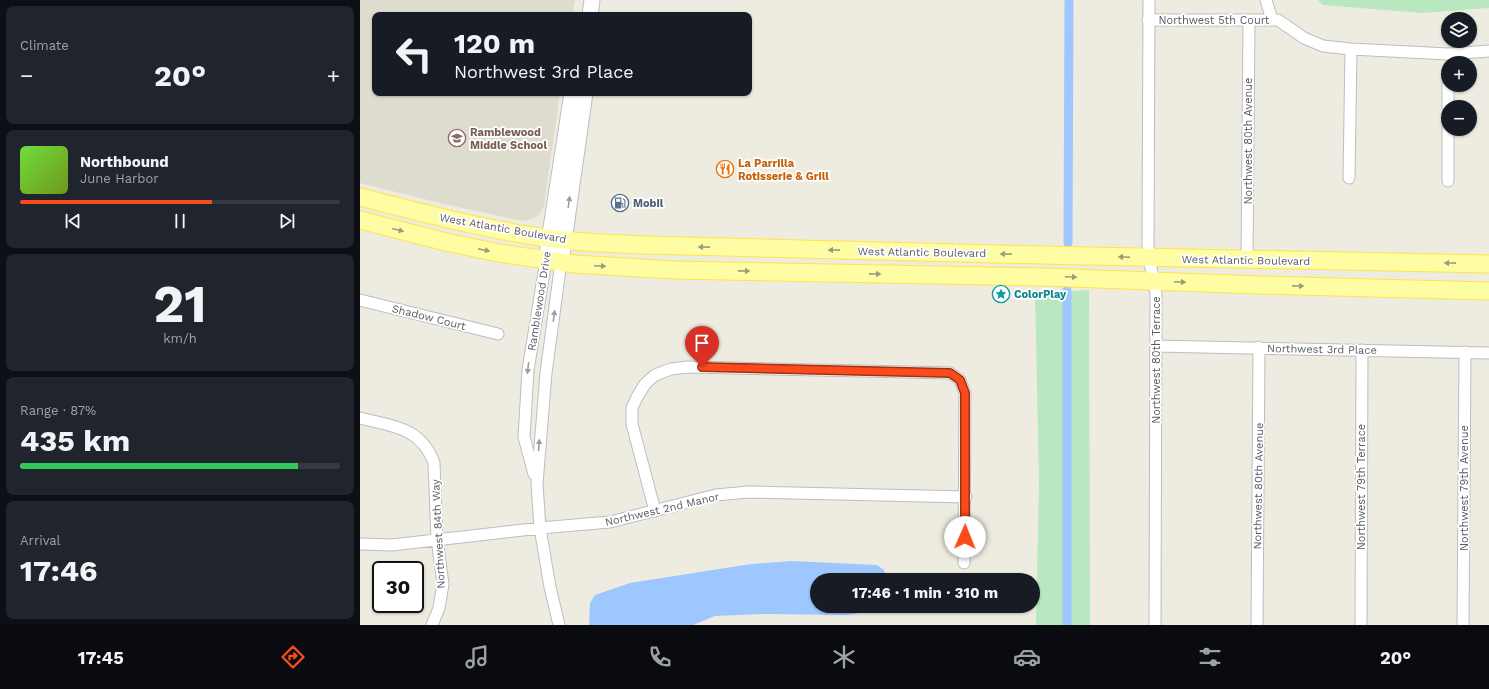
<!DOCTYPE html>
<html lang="en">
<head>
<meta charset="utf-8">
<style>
  :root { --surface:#171b24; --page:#20242c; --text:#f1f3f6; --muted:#9ea1a6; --line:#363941; --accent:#f94b1b }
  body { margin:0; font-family:"Work Sans",sans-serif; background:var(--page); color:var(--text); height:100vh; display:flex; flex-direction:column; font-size:15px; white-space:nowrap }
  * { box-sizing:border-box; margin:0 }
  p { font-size:13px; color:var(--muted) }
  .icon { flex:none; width:22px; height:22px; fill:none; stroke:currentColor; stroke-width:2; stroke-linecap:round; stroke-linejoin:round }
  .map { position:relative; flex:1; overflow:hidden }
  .panel { display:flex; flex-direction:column; gap:6px; padding:6px; background:#0d0f14; width:360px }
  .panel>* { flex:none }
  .top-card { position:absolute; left:12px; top:12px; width:380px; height:84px; border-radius:8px; box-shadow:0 1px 3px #0004; background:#171b24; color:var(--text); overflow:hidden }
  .buttons { position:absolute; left:1081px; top:12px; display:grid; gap:8px }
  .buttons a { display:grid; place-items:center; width:36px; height:36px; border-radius:50%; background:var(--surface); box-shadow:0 1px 3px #0004; font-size:20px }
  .speed { position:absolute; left:12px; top:561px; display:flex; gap:8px; font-size:20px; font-weight:700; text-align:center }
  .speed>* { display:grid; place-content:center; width:52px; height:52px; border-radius:50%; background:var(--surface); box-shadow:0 1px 3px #0004; line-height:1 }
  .speed .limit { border:2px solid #111; border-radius:6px; background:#fff; color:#111 }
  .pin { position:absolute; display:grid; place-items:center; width:34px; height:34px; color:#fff; margin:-41px -17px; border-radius:50% 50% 50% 0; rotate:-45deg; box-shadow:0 0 4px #0007 }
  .pin .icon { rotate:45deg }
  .me { position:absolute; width:44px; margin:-22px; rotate:1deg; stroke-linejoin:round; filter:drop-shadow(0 0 3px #0008) }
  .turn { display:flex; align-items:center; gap:14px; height:84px; padding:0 16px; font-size:18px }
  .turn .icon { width:52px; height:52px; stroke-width:2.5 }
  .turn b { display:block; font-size:28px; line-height:34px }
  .big { font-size:30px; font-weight:700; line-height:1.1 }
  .panel .card { flex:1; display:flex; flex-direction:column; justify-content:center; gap:6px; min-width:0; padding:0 14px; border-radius:8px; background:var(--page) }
  .panel .dial { align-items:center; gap:0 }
  .dial b { font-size:52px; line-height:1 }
  .song { display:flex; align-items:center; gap:12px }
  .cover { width:48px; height:48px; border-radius:6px; background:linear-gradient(135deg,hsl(100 70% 55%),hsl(80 70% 35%)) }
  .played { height:4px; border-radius:2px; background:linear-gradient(90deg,var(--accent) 60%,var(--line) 60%) }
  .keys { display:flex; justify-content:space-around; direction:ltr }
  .heat { display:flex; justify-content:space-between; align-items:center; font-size:22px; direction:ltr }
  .charge { height:6px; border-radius:3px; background:linear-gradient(90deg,#34c759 87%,var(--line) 0) }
  .trip { position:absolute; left:450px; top:573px; width:230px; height:40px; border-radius:20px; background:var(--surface); box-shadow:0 1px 3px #0004; font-weight:700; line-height:40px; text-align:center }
  .tab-bar { display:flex; height:64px; justify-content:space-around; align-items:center; background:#090b0e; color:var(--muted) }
  .tab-bar .icon { width:28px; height:28px }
  .tab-bar .on { color:var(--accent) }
  .tab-bar b { font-size:18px; color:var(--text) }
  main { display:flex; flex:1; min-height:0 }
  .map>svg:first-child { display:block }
  .education { fill:#dddccf }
  .green { fill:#b9e8c0 }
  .water { fill:#9ec7ff }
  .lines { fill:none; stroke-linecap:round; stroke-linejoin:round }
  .canal { stroke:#9ec7ff; stroke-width:9 }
  .street-casing { stroke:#bbbdc3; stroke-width:13 }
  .secondary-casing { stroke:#bbbdc5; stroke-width:17 }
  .primary-casing { stroke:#fee448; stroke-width:19 }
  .street { stroke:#fff; stroke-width:11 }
  .secondary { stroke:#fff; stroke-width:15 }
  .primary { stroke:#fffda3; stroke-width:17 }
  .oneway { fill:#9b9da1 }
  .oneway2 { fill:#9b9c7d }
  .route-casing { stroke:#a23112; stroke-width:10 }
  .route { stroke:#f94b1b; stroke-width:7 }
  .labels { text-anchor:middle; stroke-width:3.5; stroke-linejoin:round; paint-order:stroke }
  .street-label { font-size:11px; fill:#595c63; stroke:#fff }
  .education-label { font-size:11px; font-weight:bold; fill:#785e54; stroke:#fff; text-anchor:start }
  .food-label { font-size:11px; font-weight:bold; fill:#c56008; stroke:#fff; text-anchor:start }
  .service-label { font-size:11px; font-weight:bold; fill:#4e5e75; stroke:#fff; text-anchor:start }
  .culture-label { font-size:11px; font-weight:bold; fill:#0d838f; stroke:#fff; text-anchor:start }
</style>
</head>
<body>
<main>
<section class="panel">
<div class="card"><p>Climate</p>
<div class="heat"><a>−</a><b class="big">20°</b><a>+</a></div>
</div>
<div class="card">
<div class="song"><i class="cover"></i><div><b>Northbound</b><p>June Harbor</p></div></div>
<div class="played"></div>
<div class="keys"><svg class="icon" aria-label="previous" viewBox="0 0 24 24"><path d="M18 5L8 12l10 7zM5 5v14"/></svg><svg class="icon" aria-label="pause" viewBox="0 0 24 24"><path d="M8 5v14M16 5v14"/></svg><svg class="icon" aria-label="next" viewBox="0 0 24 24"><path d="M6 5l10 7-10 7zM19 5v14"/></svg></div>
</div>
<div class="card dial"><b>21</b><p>km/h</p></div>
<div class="card"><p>Range · 87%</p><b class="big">435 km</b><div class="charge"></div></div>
<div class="card"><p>Arrival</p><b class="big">17:46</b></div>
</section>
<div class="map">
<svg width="1129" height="625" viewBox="0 0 1129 625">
  <rect width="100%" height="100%" fill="#eeece0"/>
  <path class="education" d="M0 0H215L212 15H15V93H200L184 206 179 215 172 219 163 221 84 204 0 183Z"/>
  <path class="green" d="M958 0H1129V8L1061 13 963 5Z
    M675 290 696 292 729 290 730 625H676L679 482Z"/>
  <path class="water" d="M432 561 517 565 524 570 527 580H457V606H524L520 610 487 615 403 614 355 616 333 625H229L230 603 235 595 270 583 391 564Z"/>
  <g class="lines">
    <path class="canal" d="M708 243 709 0
      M707 625V290"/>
    <defs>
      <path id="street" d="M789 0 788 245 789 258 796 293 795 625
        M906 0 912 20
        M788 20H918L944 38 963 46 991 49 1088 54 1129 51
        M1088 107V85
        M989 178 991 49
        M1088 181V129
        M887 261 889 21
        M0 300 138 334
        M796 346 1129 353
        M0 418C32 426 61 427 74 463L77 539 83 584 79 608 72 625
        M174 474 164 437 168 370 186 260
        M295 511 272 424V408L277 397 285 384 295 375 311 369 327 367 590 373 600 380 605 393 604 563
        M0 544 32 545 180 528 250 522 356 495 388 492 606 497
        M199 625 190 587 180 528 177 484 186 373 201 262
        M897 625 899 347
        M1001 625 1002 350
        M1103 625 1105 352"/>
      <path id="secondary" d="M230 15 232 0
        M186 260 212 93
        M201 262 225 93"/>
      <path id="primary" d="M0 197C67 214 134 232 203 240 230 243 258 244 285 245 566 252 848 260 1129 264
        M0 220 86 242 139 253 215 264 314 270 684 277 899 285 1129 291"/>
    </defs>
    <use href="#street" class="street-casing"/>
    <use href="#secondary" class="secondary-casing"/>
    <use href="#primary" class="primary-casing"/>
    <use href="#street" class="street"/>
    <use href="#secondary" class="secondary"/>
    <use href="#primary" class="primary"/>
  </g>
  <defs><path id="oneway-solid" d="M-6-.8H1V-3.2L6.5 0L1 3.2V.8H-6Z"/></defs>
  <g class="oneway">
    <use href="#oneway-solid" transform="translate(209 202) rotate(-82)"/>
    <use href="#oneway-solid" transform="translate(194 316) rotate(-82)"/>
    <use href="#oneway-solid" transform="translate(168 368) rotate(97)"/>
    <use href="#oneway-solid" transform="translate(179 445) rotate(-86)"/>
  </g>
  <g class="oneway2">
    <use href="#oneway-solid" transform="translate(38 230) rotate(14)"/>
    <use href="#oneway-solid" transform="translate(344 247) rotate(-179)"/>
    <use href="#oneway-solid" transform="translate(124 250) rotate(11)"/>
    <use href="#oneway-solid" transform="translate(474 250) rotate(-179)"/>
    <use href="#oneway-solid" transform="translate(646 254) rotate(-179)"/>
    <use href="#oneway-solid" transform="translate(764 257) rotate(-178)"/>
    <use href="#oneway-solid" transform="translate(1090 263) rotate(-179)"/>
    <use href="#oneway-solid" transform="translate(240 266) rotate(3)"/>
    <use href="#oneway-solid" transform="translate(384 271) rotate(1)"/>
    <use href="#oneway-solid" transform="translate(515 274) rotate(1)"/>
    <use href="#oneway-solid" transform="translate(711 277) rotate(2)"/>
    <use href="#oneway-solid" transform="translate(820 282) rotate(2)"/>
    <use href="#oneway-solid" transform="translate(938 286) rotate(1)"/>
  </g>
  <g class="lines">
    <defs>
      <path id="route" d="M342 367 590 373 600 380 605 393V537"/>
    </defs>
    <use href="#route" class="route-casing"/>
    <use href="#route" class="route"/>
  </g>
  <defs>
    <symbol id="school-ring" viewBox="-11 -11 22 22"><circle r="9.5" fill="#fff" stroke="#8d6e63" stroke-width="1.5"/><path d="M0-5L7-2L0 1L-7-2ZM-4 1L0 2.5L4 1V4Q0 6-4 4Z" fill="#8d6e63"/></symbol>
    <symbol id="restaurant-ring" viewBox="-11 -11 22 22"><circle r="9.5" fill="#fff" stroke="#e8710a" stroke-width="1.5"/><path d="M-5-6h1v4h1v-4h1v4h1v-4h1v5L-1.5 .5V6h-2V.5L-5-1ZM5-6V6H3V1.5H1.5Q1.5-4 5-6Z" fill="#e8710a"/></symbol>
    <symbol id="fuel-ring" viewBox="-11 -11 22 22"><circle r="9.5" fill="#fff" stroke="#5c6f8a" stroke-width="1.5"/><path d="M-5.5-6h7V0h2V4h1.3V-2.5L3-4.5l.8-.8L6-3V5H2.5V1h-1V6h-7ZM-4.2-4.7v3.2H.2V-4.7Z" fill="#5c6f8a"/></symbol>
    <symbol id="sight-ring" viewBox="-11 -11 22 22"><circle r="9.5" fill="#fff" stroke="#0f9aa8" stroke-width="1.5"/><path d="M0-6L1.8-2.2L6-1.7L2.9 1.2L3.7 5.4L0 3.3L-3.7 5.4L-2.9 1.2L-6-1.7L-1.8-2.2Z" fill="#0f9aa8"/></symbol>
  </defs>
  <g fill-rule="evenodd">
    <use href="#school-ring" x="87" y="128" width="20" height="20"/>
    <use href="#restaurant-ring" x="355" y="159" width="20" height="20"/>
    <use href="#fuel-ring" x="250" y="193" width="20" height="20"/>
    <use href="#sight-ring" x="631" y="284" width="20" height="20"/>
  </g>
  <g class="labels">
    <g class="street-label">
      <text x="854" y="24">Northwest 5th Court</text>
      <text transform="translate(888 141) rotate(-90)" y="4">Northwest 80th Avenue</text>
      <text transform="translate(143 228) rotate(10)" y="4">West Atlantic Boulevard</text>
      <text transform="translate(562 252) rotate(1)" y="4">West Atlantic Boulevard</text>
      <text transform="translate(886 260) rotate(1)" y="4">West Atlantic Boulevard</text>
      <text transform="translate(179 301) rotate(-81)" y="4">Ramblewood Drive</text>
      <text transform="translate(69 317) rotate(14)" y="4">Shadow Court</text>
      <text transform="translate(962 349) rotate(1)" y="4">Northwest 3rd Place</text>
      <text transform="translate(796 360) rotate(-90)" y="4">Northwest 80th Terrace</text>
      <text transform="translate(898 486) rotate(-89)" y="4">Northwest 80th Avenue</text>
      <text transform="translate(1001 487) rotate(-90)" y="4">Northwest 79th Terrace</text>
      <text transform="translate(1104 488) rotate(-90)" y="4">Northwest 79th Avenue</text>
      <text transform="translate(302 509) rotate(-13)" y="4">Northwest 2nd Manor</text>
      <text transform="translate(78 534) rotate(-93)" y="4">Northwest 84th Way</text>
    </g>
    <g class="education-label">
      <text x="110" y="136">Ramblewood<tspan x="110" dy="13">Middle School</tspan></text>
    </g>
    <g class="food-label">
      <text x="378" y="167">La Parrilla<tspan x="378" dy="13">Rotisserie &amp; Grill</tspan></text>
    </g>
    <g class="service-label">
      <text x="273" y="207">Mobil</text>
    </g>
    <g class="culture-label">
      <text x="654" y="298">ColorPlay</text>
    </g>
  </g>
</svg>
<div class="buttons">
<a><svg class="icon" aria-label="layers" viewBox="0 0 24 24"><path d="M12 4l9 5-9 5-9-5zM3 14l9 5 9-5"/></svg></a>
<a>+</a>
<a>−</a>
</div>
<div class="speed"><div class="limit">30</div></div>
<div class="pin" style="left:342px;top:367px;background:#d93025"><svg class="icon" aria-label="arrive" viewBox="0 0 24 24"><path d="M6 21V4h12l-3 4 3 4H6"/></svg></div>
<svg class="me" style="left:605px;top:537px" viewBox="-20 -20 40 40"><circle r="19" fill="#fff"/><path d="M0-13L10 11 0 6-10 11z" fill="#f94b1b"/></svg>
<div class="trip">17:46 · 1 min · 310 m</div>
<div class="top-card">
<div class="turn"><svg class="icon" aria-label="left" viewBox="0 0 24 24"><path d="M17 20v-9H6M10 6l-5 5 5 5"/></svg><div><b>120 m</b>Northwest 3rd Place</div></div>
</div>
</div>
</main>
<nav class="tab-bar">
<b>17:45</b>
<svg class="icon on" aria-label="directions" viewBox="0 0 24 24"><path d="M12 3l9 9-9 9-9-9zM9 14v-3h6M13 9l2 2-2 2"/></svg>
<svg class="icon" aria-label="music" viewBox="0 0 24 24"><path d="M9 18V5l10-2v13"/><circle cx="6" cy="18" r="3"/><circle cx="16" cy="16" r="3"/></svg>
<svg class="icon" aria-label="phone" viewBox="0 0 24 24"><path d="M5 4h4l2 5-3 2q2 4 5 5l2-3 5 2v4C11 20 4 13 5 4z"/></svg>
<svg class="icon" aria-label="climate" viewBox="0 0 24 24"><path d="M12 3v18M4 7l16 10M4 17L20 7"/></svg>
<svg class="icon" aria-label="car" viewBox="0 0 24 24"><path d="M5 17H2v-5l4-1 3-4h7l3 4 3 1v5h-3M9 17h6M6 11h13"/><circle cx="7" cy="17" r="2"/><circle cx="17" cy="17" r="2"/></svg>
<svg class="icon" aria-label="filters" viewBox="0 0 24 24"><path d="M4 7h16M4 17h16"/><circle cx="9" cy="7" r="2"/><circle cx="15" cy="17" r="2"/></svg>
<b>20°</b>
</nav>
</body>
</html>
